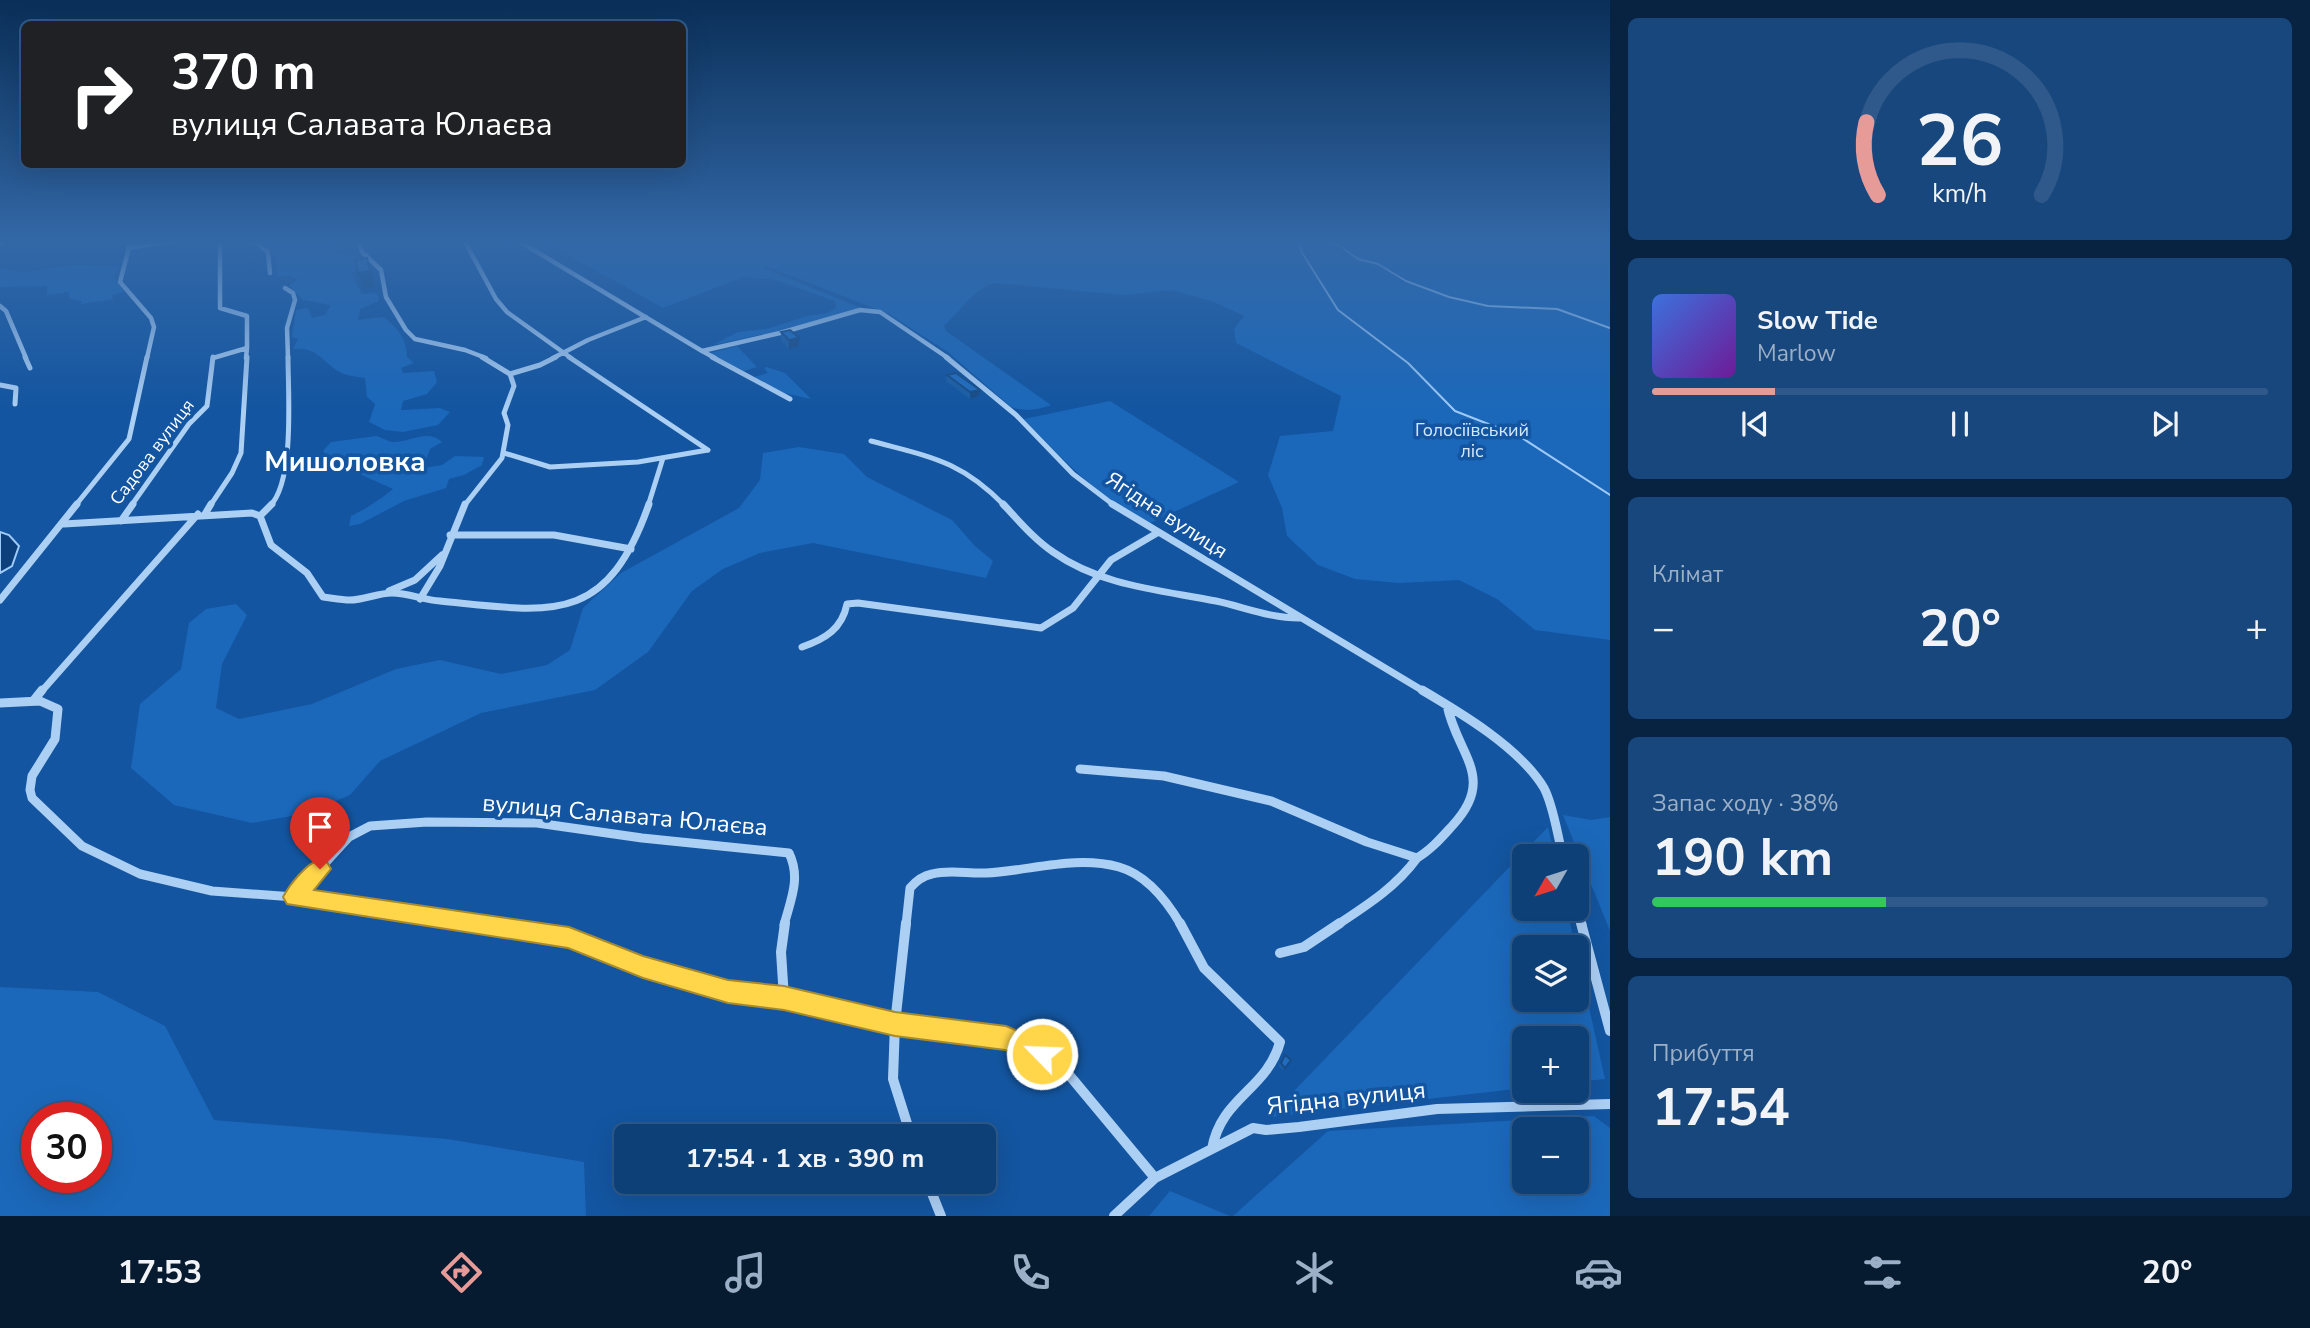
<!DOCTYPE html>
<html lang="uk">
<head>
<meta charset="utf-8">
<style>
  :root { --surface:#0e4078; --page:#17477d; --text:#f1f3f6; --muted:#9bafc6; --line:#2e598a; --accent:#e69b98 }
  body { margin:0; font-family:"Nunito Sans",sans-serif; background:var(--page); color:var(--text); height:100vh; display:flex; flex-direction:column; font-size:26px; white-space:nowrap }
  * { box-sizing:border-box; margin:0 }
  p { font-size:23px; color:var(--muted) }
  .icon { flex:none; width:38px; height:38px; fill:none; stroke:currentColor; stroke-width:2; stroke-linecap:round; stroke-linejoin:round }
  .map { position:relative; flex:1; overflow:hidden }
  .details { display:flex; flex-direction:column; gap:18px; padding:18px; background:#082342; width:700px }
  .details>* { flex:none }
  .banner { position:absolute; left:21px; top:21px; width:665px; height:147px; border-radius:10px; box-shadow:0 7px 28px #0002,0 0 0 2px var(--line); background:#202124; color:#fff; overflow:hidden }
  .needle { width:46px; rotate:231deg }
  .tools { position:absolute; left:1512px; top:844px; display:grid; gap:14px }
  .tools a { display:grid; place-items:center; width:77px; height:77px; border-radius:10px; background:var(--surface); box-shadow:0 7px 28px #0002,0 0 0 2px var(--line); font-size:35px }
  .speed { position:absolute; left:21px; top:1102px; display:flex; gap:14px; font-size:35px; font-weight:700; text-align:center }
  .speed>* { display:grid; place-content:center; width:91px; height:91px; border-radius:50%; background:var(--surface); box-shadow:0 7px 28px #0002,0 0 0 2px var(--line); line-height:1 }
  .speed .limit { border:10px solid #d22; background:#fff; color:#111 }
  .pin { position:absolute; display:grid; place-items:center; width:60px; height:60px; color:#fff; margin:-72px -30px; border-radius:50% 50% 50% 0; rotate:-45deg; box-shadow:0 0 7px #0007 }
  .pin .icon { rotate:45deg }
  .me { position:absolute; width:77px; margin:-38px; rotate:294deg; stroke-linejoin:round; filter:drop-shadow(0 0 5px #0008) }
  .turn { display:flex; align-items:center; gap:24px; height:147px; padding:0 35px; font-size:32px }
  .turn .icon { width:91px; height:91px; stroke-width:2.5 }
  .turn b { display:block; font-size:49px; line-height:60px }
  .big { font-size:52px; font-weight:700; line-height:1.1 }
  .details .card { flex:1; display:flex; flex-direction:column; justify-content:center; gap:10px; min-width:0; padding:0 24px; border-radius:10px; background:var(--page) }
  .details .dial { align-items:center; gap:0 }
  .dial svg { height:182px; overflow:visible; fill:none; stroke:var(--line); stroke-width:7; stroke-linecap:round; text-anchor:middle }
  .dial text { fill:var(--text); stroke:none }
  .song { display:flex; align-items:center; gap:21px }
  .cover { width:84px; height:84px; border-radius:10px; background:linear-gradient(135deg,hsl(220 70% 55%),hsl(280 70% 35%)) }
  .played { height:7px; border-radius:4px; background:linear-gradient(90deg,var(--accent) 20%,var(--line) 20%) }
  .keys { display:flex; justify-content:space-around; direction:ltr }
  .heat { display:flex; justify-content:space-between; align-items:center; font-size:38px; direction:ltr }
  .charge { height:10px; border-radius:5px; background:linear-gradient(90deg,#34c759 38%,var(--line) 0) }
  .trip { position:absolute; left:614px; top:1124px; width:382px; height:70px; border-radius:10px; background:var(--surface); box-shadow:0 7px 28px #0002,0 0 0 2px var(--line); font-weight:700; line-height:70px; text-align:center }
  .dock { display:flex; height:112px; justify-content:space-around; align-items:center; background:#061a30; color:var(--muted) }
  .dock .icon { width:49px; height:49px }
  .dock .selected { color:var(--accent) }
  .dock b { font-size:32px; color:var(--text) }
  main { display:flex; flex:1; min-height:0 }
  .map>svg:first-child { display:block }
  .green { fill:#1b68ba; fill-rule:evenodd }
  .water { fill:#0c407d; stroke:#9fcaf7; stroke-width:2 }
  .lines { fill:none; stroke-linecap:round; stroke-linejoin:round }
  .stream { stroke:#9fcaf7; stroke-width:2 }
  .street-far4 { stroke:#accff4; stroke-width:4.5 }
  .street-far3 { stroke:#accff4; stroke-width:5 }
  .street-far2 { stroke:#accff4; stroke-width:7 }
  .street-far1 { stroke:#accff4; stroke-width:9 }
  .street { stroke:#accff4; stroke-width:10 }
  .wall { fill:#1c5ea4 }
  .shaded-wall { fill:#174c86 }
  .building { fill:#216dbf; stroke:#174c86; stroke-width:2 }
  .route { fill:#ffd54a; stroke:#a68a30; stroke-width:2 }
  .labels { text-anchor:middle; stroke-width:7; stroke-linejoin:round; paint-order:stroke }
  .far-park-label { font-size:18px; fill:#d5e9fe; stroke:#1355a0 }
  .far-street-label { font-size:18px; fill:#fff; stroke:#1355a0 }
  .street-label { font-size:21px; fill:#fff; stroke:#1355a0 }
  .near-street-label { font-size:24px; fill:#fff; stroke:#1355a0 }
  .district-label { font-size:28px; font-weight:bold; fill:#fff; stroke:#1355a0 }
</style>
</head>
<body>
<main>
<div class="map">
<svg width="1610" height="1216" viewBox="0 0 1610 1216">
  <rect width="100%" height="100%" fill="#1355a0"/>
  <path class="green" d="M274 240H340L330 246 337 254 355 256 370 266 351 273 362 294 377 293 379 301 360 309 358 320 384 317C397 327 407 340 407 357L414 363 401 368 403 373 434 371 437 382 427 394 403 401 401 410 440 408 450 412 438 425 403 432 385 430 369 422 375 404 367 397 365 378C358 377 349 376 342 373 323 364 319 346 293 349L298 339 292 337 296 310 308 308 312 318 325 315 331 305 303 300 289 285 298 280 290 276 277 277 276 257 260 241Z
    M541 240H1610V640L1535 630 1497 599 1459 580 1399 583 1355 579 1318 565 1287 536 1282 508 1268 475 1280 436 1333 431 1341 396 1236 343 1234 329 1244 316 1214 302 1172 290 1124 295 994 283C973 290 960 311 944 326L946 331 1051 405C1039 410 1024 412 1011 407L948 352 889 314 766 266 763 268 861 308 788 329 713 345 738 332 767 329 807 316 828 313 836 308 835 301 775 280 744 277 663 308Z
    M76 265 118 267 114 277 124 292 111 295 114 299 81 304 82 301 70 299 68 292 47 295V286L0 287V268C28 277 50 267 76 265Z
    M737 346 757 367 743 371 710 353Z
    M767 367 785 373 811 399 784 393 754 377 768 373 764 368Z
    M1110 401 1239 482 1148 524C1100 499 1061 458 1024 419Z
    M376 436C381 437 387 441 392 442 409 443 427 428 442 442L430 449 423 468 442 465 455 456 484 457 482 465 464 475 449 479 446 488 404 501 360 524 349 526 351 516C368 508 379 500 393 489L353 471H341L323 451 331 442Z
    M799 447 844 454 867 477 952 520 975 546 993 561 986 578 813 543 760 553 723 569 692 591 648 652 595 690 481 713 380 761 350 795 308 813 252 823 174 805 131 768 140 704 181 669 189 623 206 609 236 604 247 615 222 664 216 708 239 719 312 704 396 669 440 660 501 674 547 665 570 650 583 608 621 573 739 508 760 480 763 453Z
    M1563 815 1591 820 1610 817V931Z
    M1548 827 1555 856H1524V908H1567L1575 947H1524V999H1577V953L1605 1079 1577 1082V1038H1524V1088L1269 1117Z
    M0 987 98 992 165 1026 214 1120 447 1139 584 1162 586 1216H0ZM37 1118H96V1178H37Z
    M1594 1116 1610 1128V1216H1233L1328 1131ZM1524 1129H1577V1181H1524Z
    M1170 1191 1230 1216H1149Z"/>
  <path class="water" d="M0 532 9 535 19 546 12 566 0 573Z"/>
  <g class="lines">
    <path class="stream" d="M1299 240 1301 251 1338 310 1408 363 1455 411 1519 436 1610 495
      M1318 240 1340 246 1358 259 1378 264 1406 281 1449 297 1488 306 1557 309 1610 328"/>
    <path class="street-far4" d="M131 240 120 282 151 318 154 327 147 358
      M252 240 268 252 270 273
      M358 240 362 252 381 270 386 297 406 330 415 339 465 350 486 358
      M464 240 496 299 507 312 571 358
      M517 240 702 351 780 333 860 310 880 312 948 358
      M0 244 5 240
      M128 248 182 240
      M285 288 293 293 295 300 287 328 288 358
      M0 306 6 311 26 358
      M702 351 715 358
      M213 358 247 348V316L220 308V240
      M246 358 247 348
      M553 358 588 340 646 317"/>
    <path class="street-far3" d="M25 357 30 368
      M569 357 708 450
      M712 357 790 399
      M946 357 1016 415 1073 474 1115 506
      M510 374 540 365 556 357
      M0 385 16 388 15 404
      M871 441C930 457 960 460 1005 506
      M504 453 550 467 638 462 708 450
      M75 506 129 439 147 357
      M131 506 189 424 207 406 213 357
      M210 506 232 473 241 453 247 357
      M270 506C295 481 288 392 288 357
      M464 506 502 458 508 425 504 413 514 386 510 374 482 357
      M648 506 663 458"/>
    <path class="street-far2" d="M1003 504C1019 521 1034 539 1053 552 1101 586 1160 590 1216 601 1244 607 1270 618 1299 618
      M1112 504 1425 692
      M205 514 211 504
      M260 516 272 504
      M121 521 133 504
      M64 524 252 513 260 516 271 545 307 573 323 597C332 598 341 600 350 600 364 600 378 593 392 593 408 593 424 600 440 601 551 612 606 627 649 504
      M450 535H554L631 549
      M389 591 415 580 442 555
      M420 599 440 566 465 504
      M0 600 77 504
      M802 647C825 639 842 629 847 604L858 603 1041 628 1073 608 1111 560 1157 533
      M41 692 198 514"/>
    <path class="street-far1" d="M1422 690C1461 713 1520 748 1544 788 1554 807 1557 835 1563 856
      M34 700 42 690
      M0 703 40 701 58 709 55 739 32 776 30 790 32 798 82 846 140 874 212 891 294 897 484 925
      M1080 769 1164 776 1271 801 1367 842 1417 858C1431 850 1442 837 1453 825 1497 777 1457 755 1447 705
      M294 897 349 837 370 826 427 822 537 823 642 838 789 853C801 878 791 899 784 925
      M1577 907 1582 925
      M906 925 910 888C916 881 922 876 932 874 950 869 968 874 986 873 1030 871 1075 855 1119 867 1147 875 1167 901 1181 925
      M1337 925C1367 905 1396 887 1417 858"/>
    <path class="street" d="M472 923 569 937 643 967 728 991 784 998 895 1024 978 1033 1020 1042 1034 1048 1070 1076 1155 1178
      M906 923 895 1024 893 1079 911 1136
      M1180 923 1204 968 1280 1042C1267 1090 1221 1097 1212 1149
      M1581 923 1610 1031
      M1280 953 1304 947 1340 923
      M784 998 781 952 785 923
      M927 1181 941 1216
      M1114 1216 1155 1178 1253 1128 1266 1130 1299 1127 1437 1109 1610 1104"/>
  </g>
  <path class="wall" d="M781 332 799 338V346L789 349 781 341Z
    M947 375 979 396 970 399 946 381Z
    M1285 1055 1291 1060 1283 1070 1278 1066Z"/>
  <path class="shaded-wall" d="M367 258 376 287 363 289 358 273Z
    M799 338V346L789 349V340Z
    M980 390 979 396 970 399V392Z"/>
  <path class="building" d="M367 258 370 271 358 273 355 260Z
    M790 330 799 338 789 340 781 332Z
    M956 373 980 390 970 392 947 375Z
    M1285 1055 1291 1060 1285 1068 1281 1063Z"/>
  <linearGradient id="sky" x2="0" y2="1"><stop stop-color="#0a2f58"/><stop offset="0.59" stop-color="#3368a7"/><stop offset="1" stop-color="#3368a7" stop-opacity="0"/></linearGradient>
  <rect width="1610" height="410" fill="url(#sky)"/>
  <path class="route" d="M320 859 327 862 331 869 314 890 569 927 643 956 728 980 784 986 895 1012 1006 1026 1051 1045 1055 1054 1051 1063 1042 1066 1005 1050 895 1036 784 1010 728 1003 643 978 568 948 287 904 283 897C290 884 306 864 320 859Z"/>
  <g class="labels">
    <g class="far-park-label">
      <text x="1472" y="436">Голосіївський<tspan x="1472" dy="21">ліс</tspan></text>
    </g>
    <g class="far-street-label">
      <text transform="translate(152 452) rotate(-53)" y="6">Садова вулиця</text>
    </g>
    <g class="street-label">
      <text transform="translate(1167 515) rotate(33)" y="7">Ягідна вулиця</text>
    </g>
    <g class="near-street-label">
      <text transform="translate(625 815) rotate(5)" y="8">вулиця Салавата Юлаєва</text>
      <text transform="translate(1346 1098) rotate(-6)" y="8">Ягідна вулиця</text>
    </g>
    <g class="district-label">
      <text x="345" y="471">Мишоловка</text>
    </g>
  </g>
</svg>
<div class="tools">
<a><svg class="needle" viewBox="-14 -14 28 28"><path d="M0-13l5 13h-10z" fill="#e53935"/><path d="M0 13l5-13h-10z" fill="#9bafc6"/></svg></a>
<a><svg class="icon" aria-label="layers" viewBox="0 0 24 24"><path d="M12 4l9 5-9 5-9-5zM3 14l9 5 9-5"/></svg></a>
<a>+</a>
<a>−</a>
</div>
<div class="speed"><div class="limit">30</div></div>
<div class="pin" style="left:320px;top:869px;background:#d93025"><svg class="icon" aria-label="arrive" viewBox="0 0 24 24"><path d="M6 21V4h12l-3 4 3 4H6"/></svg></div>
<svg class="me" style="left:1042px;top:1054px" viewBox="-20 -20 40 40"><circle r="17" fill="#ffd54a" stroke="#fff" stroke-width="3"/><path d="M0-11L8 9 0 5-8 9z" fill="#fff"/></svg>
<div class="trip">17:54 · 1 хв · 390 m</div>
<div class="banner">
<div class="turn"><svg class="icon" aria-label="right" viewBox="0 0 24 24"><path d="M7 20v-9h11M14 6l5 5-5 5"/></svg><div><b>370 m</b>вулиця Салавата Юлаєва</div></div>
</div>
</div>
<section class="details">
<div class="card dial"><svg viewBox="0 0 100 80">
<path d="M14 69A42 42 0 1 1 86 69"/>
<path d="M14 69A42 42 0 0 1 9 37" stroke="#e69b98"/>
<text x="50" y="56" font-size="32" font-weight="700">26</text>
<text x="50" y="72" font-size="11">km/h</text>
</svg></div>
<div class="card">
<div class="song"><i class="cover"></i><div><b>Slow Tide</b><p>Marlow</p></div></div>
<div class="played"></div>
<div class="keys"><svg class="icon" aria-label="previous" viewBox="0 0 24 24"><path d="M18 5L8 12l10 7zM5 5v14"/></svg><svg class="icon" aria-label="pause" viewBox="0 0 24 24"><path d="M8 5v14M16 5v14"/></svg><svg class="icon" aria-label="next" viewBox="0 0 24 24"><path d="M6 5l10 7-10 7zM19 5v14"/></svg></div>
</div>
<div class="card"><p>Клімат</p>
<div class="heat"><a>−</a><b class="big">20°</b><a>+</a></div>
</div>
<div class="card"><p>Запас ходу · 38%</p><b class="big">190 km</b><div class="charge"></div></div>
<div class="card"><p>Прибуття</p><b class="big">17:54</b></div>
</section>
</main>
<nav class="dock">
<b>17:53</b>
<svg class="icon selected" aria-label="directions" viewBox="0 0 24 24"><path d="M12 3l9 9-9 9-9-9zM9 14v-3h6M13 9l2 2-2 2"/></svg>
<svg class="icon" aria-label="music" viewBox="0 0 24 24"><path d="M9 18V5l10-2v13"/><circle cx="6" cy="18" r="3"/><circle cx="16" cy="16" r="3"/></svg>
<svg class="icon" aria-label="phone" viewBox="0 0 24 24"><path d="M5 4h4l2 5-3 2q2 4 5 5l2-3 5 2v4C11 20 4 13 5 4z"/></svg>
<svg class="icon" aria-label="climate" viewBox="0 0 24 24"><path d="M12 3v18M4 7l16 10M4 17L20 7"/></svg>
<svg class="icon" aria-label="car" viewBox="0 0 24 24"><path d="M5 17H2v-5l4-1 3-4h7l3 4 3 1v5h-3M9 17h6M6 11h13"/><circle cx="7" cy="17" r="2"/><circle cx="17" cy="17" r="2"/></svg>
<svg class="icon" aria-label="filters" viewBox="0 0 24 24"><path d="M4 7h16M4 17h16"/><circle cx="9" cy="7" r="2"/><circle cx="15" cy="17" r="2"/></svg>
<b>20°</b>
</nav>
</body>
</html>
